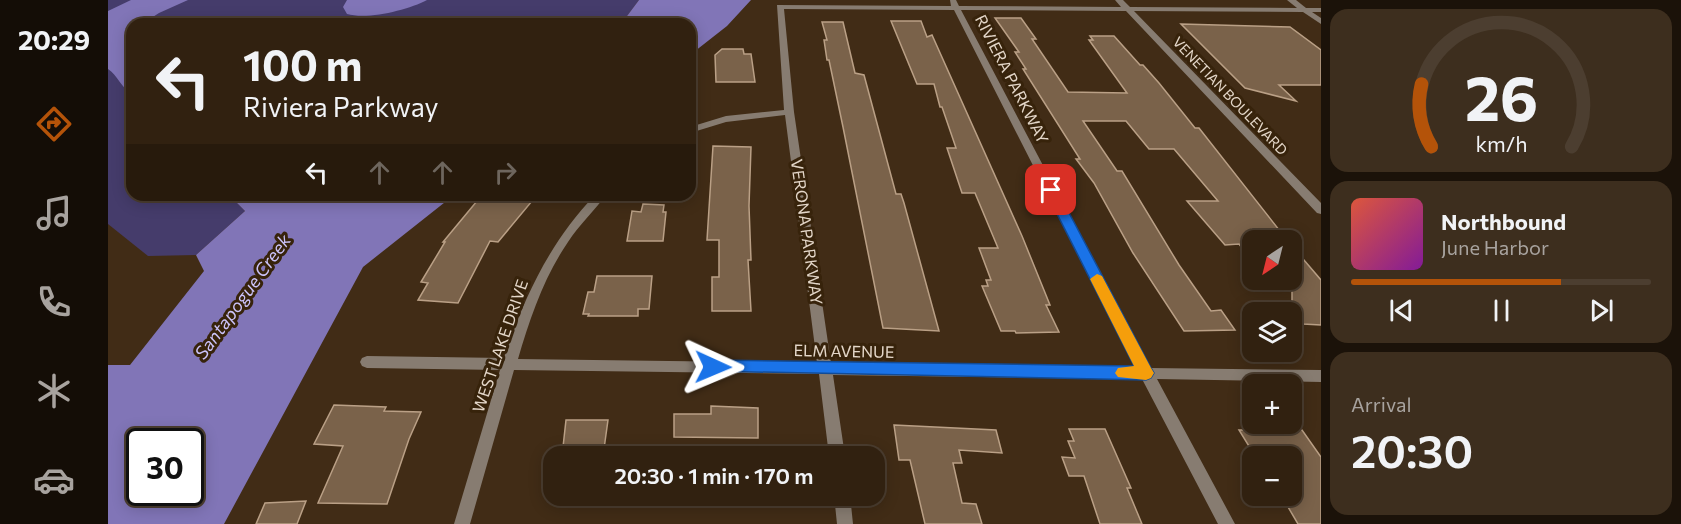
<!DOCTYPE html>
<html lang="en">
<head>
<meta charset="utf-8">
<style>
  :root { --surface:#312110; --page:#3d2e1e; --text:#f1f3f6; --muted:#a8a39f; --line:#4c3e30; --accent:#b45309 }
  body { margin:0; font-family:Commissioner,sans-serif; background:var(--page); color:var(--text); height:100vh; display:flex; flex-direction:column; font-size:22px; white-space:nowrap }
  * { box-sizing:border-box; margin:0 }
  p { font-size:20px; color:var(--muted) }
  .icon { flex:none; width:33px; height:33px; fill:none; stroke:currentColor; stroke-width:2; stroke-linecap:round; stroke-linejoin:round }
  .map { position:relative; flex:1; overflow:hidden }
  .panel { display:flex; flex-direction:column; gap:9px; padding:9px; background:#1b1209; width:360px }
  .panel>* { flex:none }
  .banner { position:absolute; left:18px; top:18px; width:570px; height:183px; border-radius:18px; box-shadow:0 3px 15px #0003,0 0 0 2px var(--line); background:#312110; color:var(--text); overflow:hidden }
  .needle { width:39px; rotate:215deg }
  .controls { position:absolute; left:1134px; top:230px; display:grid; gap:12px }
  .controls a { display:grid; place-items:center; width:60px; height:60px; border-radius:12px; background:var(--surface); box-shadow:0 3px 15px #0003,0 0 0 2px var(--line); font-size:30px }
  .speed { position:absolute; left:18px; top:428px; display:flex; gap:12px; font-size:30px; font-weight:700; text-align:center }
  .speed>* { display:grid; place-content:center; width:78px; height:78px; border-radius:50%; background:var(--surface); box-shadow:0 3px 15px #0003,0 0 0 2px var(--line); line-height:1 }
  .speed .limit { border:3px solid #111; border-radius:9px; background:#fff; color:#111 }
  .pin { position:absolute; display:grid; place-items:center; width:51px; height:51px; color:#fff; margin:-26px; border-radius:12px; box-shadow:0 3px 9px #0006 }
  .me { position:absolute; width:66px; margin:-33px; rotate:91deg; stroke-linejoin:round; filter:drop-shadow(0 0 4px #0008) }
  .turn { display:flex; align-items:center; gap:21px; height:126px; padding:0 18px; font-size:27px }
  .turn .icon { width:78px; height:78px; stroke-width:2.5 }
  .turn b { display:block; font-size:42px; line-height:51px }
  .lanes { display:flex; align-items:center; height:57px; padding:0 18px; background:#0003; justify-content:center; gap:30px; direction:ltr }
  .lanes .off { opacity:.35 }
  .big { font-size:45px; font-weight:600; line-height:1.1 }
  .panel .card { flex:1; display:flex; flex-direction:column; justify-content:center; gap:9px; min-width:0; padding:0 21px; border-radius:18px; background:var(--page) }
  .panel .dial { align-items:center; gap:0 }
  .dial svg { height:156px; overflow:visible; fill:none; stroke:var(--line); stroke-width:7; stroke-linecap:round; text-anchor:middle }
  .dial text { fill:var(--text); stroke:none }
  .song { display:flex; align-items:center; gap:18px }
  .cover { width:72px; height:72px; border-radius:9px; background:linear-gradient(135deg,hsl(10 70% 55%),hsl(290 70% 35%)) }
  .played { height:6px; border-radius:3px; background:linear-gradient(90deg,var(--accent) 70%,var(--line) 70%) }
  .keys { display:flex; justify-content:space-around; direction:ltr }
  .trip { position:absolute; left:435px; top:446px; width:342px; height:60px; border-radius:18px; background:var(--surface); box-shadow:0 3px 15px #0003,0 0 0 2px var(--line); font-weight:600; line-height:60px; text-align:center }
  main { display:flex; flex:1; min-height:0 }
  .menu { display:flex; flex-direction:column; width:108px; justify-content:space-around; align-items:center; background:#140d06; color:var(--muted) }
  .menu .icon { width:42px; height:42px }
  .menu .active { color:var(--accent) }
  .menu b { font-size:27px; color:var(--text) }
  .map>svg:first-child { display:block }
  .green { fill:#453c6b }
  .water { fill:#8175b7; fill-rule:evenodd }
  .building { fill:#7a624a; stroke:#baa086; stroke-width:1.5 }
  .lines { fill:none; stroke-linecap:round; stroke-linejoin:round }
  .minor { fill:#877c71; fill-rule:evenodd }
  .route { fill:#1a73e8; stroke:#114b97; stroke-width:1.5 }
  .slow { fill:#f59e0b }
  .labels { text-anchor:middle; stroke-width:6; stroke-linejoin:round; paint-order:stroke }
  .far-street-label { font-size:14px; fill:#e4d7c9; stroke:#37230b }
  .street-label { font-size:16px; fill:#e4d7c9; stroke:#37230b }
  .water-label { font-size:18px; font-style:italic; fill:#cbc3fa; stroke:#37230b }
</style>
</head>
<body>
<main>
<nav class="menu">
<b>20:29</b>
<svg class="icon active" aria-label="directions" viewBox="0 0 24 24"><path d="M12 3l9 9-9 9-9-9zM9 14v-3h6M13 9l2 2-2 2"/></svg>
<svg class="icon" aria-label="music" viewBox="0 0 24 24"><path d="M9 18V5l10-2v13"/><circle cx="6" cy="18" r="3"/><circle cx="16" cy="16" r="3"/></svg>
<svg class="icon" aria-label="phone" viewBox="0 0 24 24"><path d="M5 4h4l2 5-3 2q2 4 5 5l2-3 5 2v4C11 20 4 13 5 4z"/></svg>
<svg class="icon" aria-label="climate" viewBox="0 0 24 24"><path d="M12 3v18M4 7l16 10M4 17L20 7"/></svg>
<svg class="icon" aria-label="car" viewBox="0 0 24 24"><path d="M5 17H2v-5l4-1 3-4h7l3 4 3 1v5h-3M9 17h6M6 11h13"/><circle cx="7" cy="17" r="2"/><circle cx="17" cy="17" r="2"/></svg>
</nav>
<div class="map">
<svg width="1213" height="524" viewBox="0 0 1213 524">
  <rect width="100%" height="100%" fill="#412c16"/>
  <path class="green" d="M0 0H531L516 20 510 24H24V195H121L137 211 88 255 40 256 0 224Z"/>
  <path class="water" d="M23 0H80L51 13 34 24H24V95C14 88 9 75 0 69V11Z
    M239 0H319C300 10 260 20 239 14L235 7Z
    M531 0H643L619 26 582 55V24H510L516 20Z
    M121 195H346L255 267 116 524H0V365H22L96 271 88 255 137 211ZM32 441H82V492H32Z"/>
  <path class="building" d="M887 18H913L928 39H924L960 92 1019 93 981 40H985L982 36H1006L1032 65H1035L1051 83 1087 128H1091L1179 240H1152L1144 230V261L1131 244 1117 245 1079 201H1110L1066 149H1041L1018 121H975L1009 171H1014L1071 265 1103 311 1113 310 1127 330 1076 331 1025 253 986 183 968 159H972L915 69H918L907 52H911Z
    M783 21H813L819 37 824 35 914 236 942 305H938L951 332 908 333 907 331H893L874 286H880L878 280H883L871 248H890L867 193H854L839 148H848L834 107H832L826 84H809Z
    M714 22H735L747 73 756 75 788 194H793L796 203 831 331 775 328 735 127 721 60H719L716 40H719Z
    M1073 24 1182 27 1213 50V85H1171L1188 101 1137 88Z
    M614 49H635L636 54H643L647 82H608L607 55Z
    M605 146 643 147 641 206 643 260H640L643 311H604V277H611V240H599Z
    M374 195H429L390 242 382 241 350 303 310 300 320 283 313 282 337 242H335Z
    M535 204 556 205 555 212H558L555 241H519L524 211 533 212Z
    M1184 246 1213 280V325L1195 324 1184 309Z
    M489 276H544L541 309H530V316H480L481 314H475L480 292H486Z
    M226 405 278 407 276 411 313 412 301 439 279 504 210 503 235 446 206 444Z
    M603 406 650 408V438L566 437V414H603Z
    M458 420H500L495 456H454Z
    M786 425 888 430 894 453 851 450 854 463H845L854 503 868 504 874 524H817L802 460H791Z
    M961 429H997L1023 488H1019L1034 524H992L976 476H961L954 457 967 458 960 441H966Z
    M1131 430H1194L1213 457V524H1190L1173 495H1184V456H1147Z
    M198 501 189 524H148L157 503Z"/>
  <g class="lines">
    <path class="minor" d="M842 0H848L851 6 1013 7 1007 0H1015L1022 7 1189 8 1179 0H1188L1198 8H1213V12H1204L1213 18V24L1195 12 1026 11 1213 203V214L1209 213 1018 11 853 10 1042 368 1213 370V382L1049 379 1127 524H1110L1034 379 725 375 737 456H721L711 374 406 370 362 524H346L392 370 259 368 254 366 252 362 254 358 259 356 396 358C416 297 442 242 487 195H498C486 211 471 225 460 242 436 277 422 318 410 359L709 363 677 115 618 122 582 133V127L618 116 676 110 669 5 843 6ZM676 9 846 10 1028 368 723 363 686 112Z
      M726 495H742L745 524H729Z"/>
  </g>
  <path class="route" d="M943 187 949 190 1043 368 1046 373 1043 378 1038 380 600 371 597 367 600 362 605 360 1026 366 937 190Z"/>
  <path class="slow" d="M989 274 994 276 1043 368 1046 373 1043 378 1038 380 1010 377 1007 373 1010 368 1026 366 982 279Z"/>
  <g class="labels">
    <g class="far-street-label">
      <text transform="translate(1122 96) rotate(46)" y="5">VENETIAN BOULEVARD</text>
    </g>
    <g class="street-label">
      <text transform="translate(904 79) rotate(63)" y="6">RIVIERA PARKWAY</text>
      <text transform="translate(699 232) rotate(82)" y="6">VERONA PARKWAY</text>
      <text transform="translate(392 346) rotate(-71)" y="6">WEST LAKE DRIVE</text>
      <text transform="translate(736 351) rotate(1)" y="6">ELM AVENUE</text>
    </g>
    <g class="water-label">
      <text transform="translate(135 297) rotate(-54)" y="6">Santapogue Creek</text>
    </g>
  </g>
</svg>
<div class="controls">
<a><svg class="needle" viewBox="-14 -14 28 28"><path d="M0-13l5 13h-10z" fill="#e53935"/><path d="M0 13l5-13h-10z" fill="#a8a39f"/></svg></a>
<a><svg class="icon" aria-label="layers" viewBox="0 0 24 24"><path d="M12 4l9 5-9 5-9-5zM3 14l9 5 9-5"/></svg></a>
<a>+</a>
<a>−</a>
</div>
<div class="speed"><div class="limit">30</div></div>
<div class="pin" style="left:943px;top:190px;background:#d93025"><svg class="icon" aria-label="arrive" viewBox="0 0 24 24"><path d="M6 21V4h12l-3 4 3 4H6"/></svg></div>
<svg class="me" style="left:605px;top:367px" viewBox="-20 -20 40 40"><path d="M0-17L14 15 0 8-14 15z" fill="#1a73e8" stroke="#fff" stroke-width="4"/></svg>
<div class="trip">20:30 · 1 min · 170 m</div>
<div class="banner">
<div class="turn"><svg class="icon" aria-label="left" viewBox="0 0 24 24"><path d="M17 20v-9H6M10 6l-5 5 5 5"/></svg><div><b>100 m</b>Riviera Parkway</div></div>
<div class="lanes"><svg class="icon" aria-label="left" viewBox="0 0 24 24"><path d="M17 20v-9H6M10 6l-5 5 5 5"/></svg><svg class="icon off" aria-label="ahead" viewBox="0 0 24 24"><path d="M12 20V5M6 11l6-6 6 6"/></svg><svg class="icon off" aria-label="ahead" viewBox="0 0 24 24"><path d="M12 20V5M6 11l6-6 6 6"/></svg><svg class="icon off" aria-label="right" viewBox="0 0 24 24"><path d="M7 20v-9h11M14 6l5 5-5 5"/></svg></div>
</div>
</div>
<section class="panel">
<div class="card dial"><svg viewBox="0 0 100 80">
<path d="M14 69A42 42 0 1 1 86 69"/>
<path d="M14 69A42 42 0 0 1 9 37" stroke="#b45309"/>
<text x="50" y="56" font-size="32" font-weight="700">26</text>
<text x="50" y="72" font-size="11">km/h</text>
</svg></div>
<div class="card">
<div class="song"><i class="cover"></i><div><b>Northbound</b><p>June Harbor</p></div></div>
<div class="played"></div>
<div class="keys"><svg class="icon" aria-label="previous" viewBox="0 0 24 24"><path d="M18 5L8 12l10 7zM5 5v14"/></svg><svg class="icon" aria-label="pause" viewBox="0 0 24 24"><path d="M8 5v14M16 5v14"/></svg><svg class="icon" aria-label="next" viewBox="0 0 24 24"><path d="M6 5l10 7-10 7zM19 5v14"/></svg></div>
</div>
<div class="card"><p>Arrival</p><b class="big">20:30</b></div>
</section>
</main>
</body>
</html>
